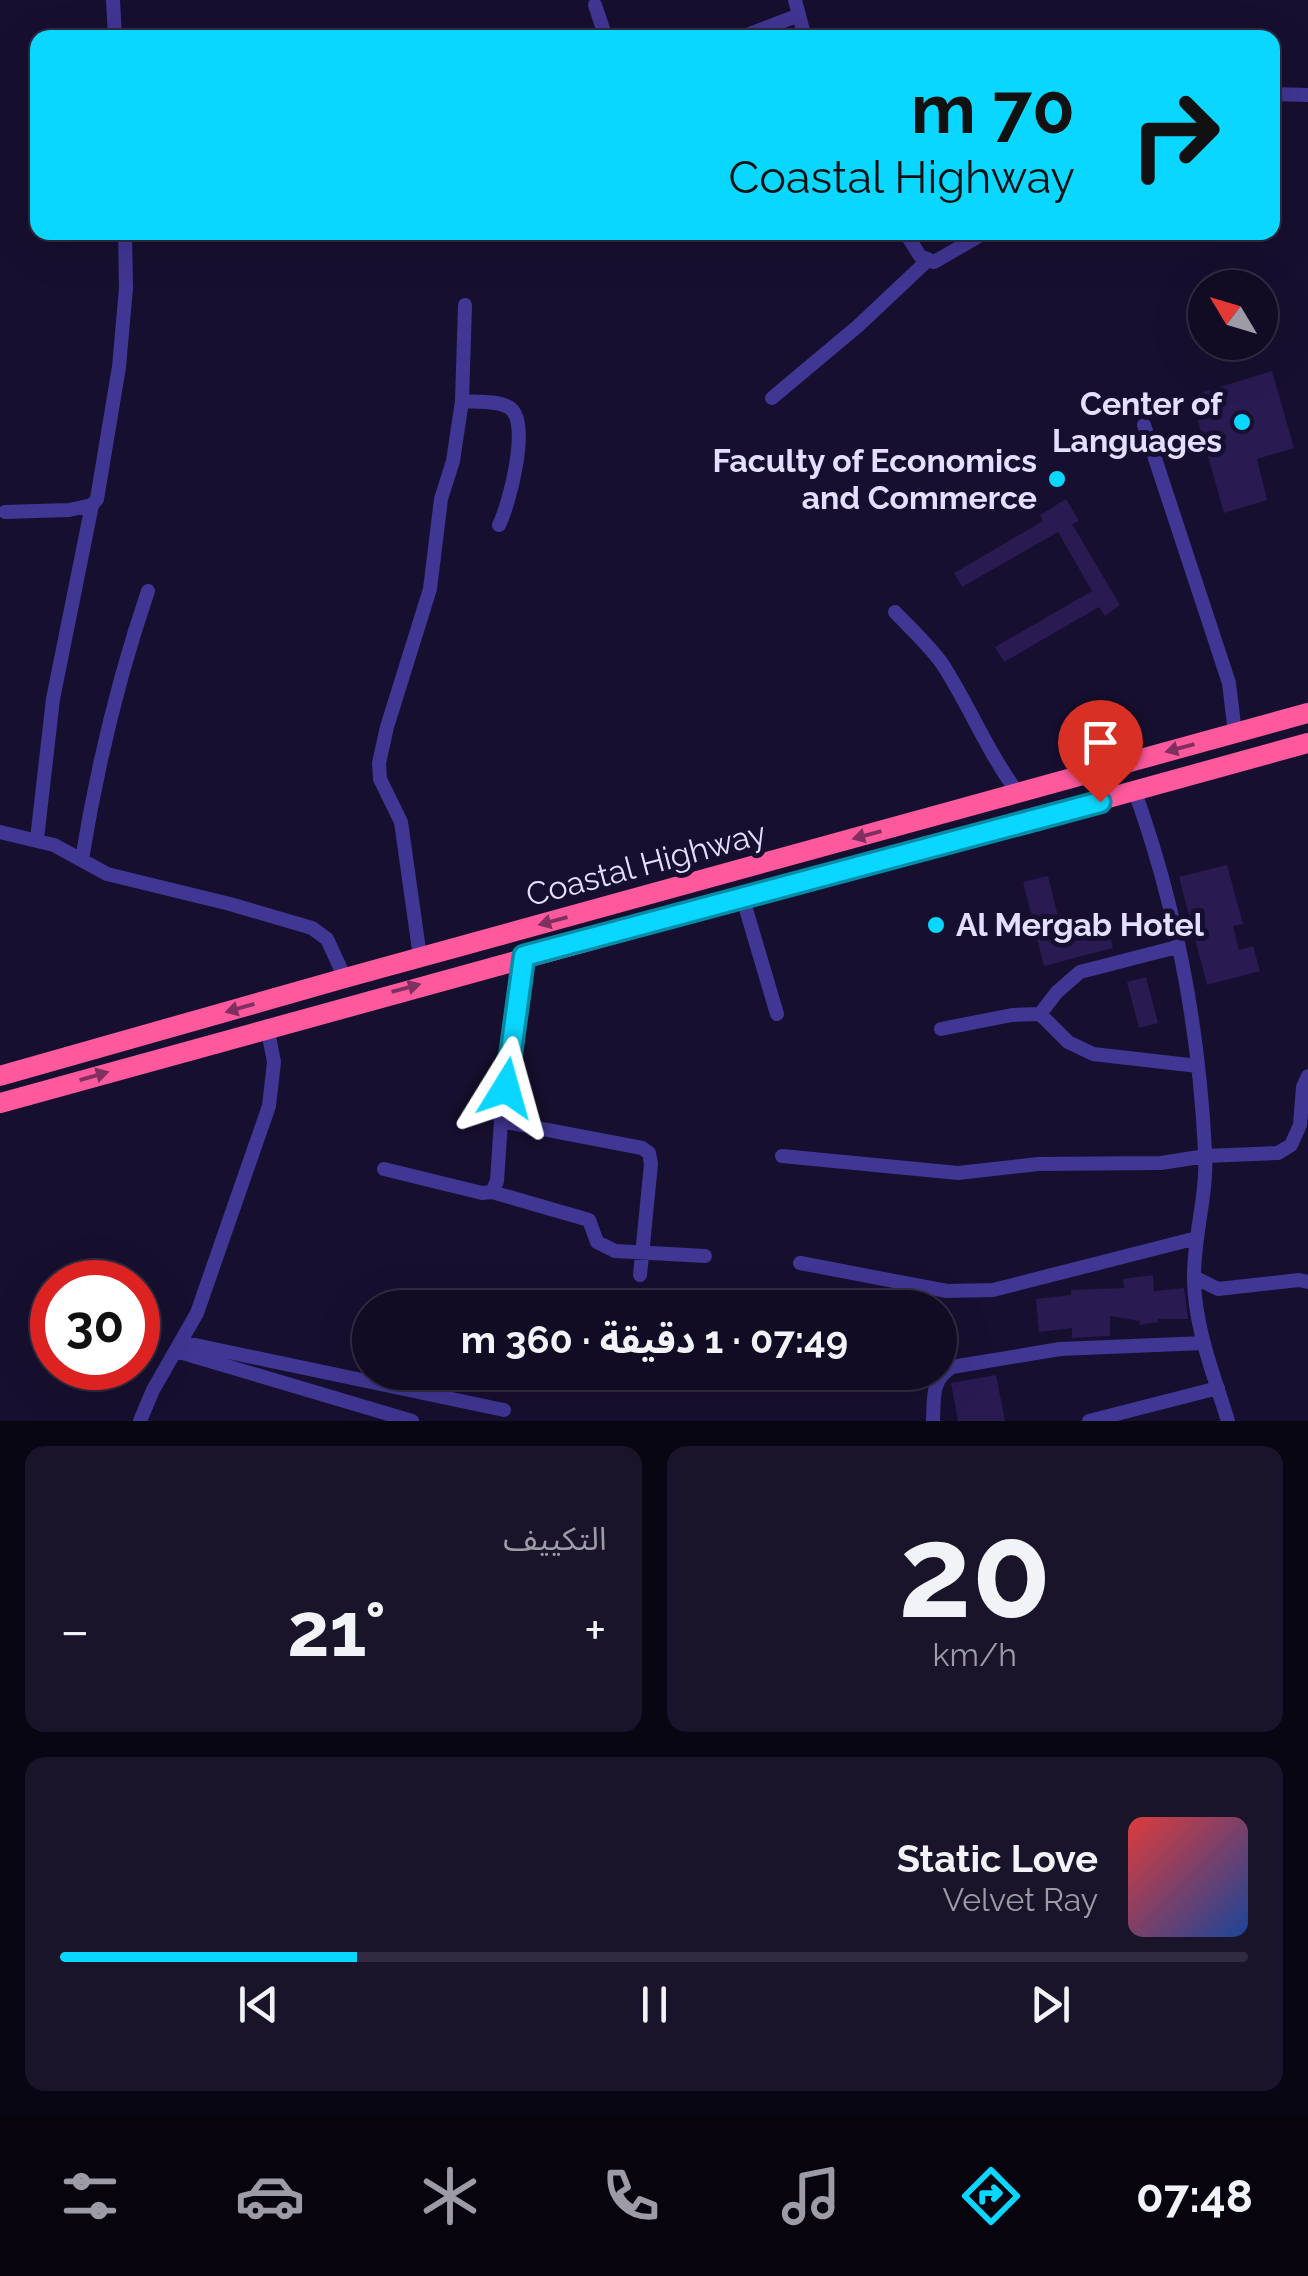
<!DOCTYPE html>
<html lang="ar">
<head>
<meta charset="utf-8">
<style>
  :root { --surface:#110b23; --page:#1a142b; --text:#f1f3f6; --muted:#9c9ba6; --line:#302b41; --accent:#0ad7ff }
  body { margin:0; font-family:Raleway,"Noto Sans Arabic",sans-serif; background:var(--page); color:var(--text); direction:rtl; height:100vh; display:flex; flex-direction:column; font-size:38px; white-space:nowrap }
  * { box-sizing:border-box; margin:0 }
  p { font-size:32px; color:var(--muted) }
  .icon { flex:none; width:55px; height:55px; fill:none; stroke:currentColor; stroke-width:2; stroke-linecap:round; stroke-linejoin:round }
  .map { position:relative; height:1421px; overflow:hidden; direction:ltr }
  .panel { display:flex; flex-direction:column; gap:25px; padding:25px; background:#090613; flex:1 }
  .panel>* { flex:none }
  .top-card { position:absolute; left:30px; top:30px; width:1250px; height:210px; border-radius:20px; box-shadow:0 10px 40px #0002,0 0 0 2px var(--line); direction:rtl; background:#0ad7ff; color:#111; overflow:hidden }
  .needle { width:65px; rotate:308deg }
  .fabs { position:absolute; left:1188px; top:270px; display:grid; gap:20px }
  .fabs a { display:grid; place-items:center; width:90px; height:90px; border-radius:50%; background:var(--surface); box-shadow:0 10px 40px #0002,0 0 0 2px var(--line); font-size:50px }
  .speed { position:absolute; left:30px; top:1260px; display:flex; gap:20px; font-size:50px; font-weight:700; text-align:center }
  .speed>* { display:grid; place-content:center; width:130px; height:130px; border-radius:50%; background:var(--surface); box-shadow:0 10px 40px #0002,0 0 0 2px var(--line); line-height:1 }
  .speed .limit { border:15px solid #d22; background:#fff; color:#111 }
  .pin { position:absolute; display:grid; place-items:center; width:85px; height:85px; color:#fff; margin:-102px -42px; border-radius:50% 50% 50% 0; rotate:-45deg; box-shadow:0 0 10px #0007 }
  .pin .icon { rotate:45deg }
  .me { position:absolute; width:110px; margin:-55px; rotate:8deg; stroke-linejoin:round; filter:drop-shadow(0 0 8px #0008) }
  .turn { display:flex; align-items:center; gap:35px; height:210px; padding:0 40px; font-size:45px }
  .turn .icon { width:130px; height:130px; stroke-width:2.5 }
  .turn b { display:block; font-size:70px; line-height:85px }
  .big { font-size:75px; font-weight:700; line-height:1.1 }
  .panel .card { flex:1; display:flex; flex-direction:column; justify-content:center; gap:15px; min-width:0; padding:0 35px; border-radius:20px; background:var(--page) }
  .panel .dial { align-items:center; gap:0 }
  .dial b { font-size:130px; line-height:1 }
  .song { display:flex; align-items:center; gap:30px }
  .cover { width:120px; height:120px; border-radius:15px; background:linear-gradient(135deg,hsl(0 70% 55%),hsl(220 70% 35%)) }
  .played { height:10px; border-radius:5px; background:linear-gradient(90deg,var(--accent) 25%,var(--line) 25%) }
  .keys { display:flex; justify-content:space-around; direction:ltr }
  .heat { display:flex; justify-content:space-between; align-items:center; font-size:55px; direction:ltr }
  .panel .tiles { flex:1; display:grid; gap:25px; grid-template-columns:1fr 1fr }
  .card:last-child { grid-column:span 2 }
  .trip { position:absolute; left:352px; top:1290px; width:605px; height:100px; border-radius:50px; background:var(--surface); box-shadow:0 10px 40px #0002,0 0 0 2px var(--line); font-weight:700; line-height:100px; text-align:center; direction:rtl }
  .tab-bar { display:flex; height:160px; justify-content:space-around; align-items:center; background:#07040e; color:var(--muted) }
  .tab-bar .icon { width:70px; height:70px }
  .tab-bar .active { color:var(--accent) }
  .tab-bar b { font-size:45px; color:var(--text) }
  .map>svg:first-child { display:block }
  .building { fill:#291a52 }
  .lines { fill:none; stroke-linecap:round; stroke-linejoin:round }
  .minor { stroke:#403693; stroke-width:14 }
  .highway { stroke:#ff599e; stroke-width:20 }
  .oneway { fill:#7f3061 }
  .route-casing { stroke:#068ca6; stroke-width:25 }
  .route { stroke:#0ad7ff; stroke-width:18 }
  .poi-dot { fill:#0ad7ff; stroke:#170f2f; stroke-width:4 }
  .labels { text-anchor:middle; stroke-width:10; stroke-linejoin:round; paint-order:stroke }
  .poi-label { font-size:32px; font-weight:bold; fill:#e4deff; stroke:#170f2f; text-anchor:end }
  .street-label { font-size:32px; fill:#e4deff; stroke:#170f2f }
</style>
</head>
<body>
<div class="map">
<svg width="1308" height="1421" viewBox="0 0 1308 1421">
  <rect width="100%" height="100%" fill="#170f2f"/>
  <path class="building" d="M1272 371 1294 448 1257 459 1267 500 1224 513 1191 396Z
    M1066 499 1079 521 1072 524 1120 605 1105 616 1099 607 1004 662 995 647 1092 591 1058 532 962 587 954 573 1043 521 1040 515Z
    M1227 865 1243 924 1233 926 1239 950 1253 946 1260 971 1207 985 1179 877Z
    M1048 876 1064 940 1108 928 1113 948 1044 966 1023 882Z
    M1146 977 1158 1023 1139 1028 1127 982Z
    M1153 1275 1154 1291 1184 1288 1188 1319H1158V1322L1139 1325 1140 1321 1110 1316V1336L1072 1338V1328L1039 1332 1036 1299 1071 1295V1290L1124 1288 1123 1279Z
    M996 1375 1005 1421H958L951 1383Z"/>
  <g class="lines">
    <path class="minor" d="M113 0 115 38
      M795 0 805 38
      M595 5 606 38
      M739 38 799 15
      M1272 94 1308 95
      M737 232H745
      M905 232 920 256 934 262 986 232
      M772 398 858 326 927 261
      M462 401C475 402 499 400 510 408 531 423 509 505 499 525
      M1144 425 1229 683 1235 733
      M5 512 69 510 92 505 97 499 119 367 126 288 125 232
      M895 612C911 629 930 646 943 665 970 707 988 753 1018 793
      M1135 792C1176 906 1199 1030 1205 1151 1208 1194 1193 1237 1194 1280 1195 1329 1214 1375 1228 1421
      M0 832 54 845 107 874 230 904 312 928 327 939 345 978
      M37 839 53 699 92 505
      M82 859C97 767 118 679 148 591
      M743 899 777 1014
      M420 957 401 822 380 779 379 763 387 727 430 589 441 499 453 461 462 401 465 305
      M1040 1014 1057 992 1080 972 1177 947
      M941 1029 1012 1015 1040 1014 1068 1042 1093 1054 1198 1066
      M501 1121 642 1148 649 1153 651 1164 640 1275
      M782 1156 958 1173 1038 1164 1161 1163 1206 1156 1278 1153 1291 1145 1300 1125 1303 1087 1308 1076
      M384 1169 482 1193 492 1192 589 1220 597 1242 615 1251 705 1256
      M492 1192 497 1181 501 1121 524 956
      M800 1263 947 1291 993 1290 1197 1238
      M1194 1277 1218 1289 1299 1280 1308 1282
      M181 1342 504 1410
      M176 1351 412 1421
      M140 1421 153 1390 197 1313 269 1106 274 1062 267 1026
      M933 1421C934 1398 931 1380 952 1367L1060 1349 1204 1343
      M1089 1421 1218 1388"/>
    <path class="highway" d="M0 1076 345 978 1308 713
      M0 1103C435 979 873 867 1308 743"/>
  </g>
  <defs><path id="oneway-solid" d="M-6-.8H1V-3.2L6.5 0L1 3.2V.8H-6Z" transform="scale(2.5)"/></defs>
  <g class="oneway">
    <use href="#oneway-solid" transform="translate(1180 748) rotate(165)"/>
    <use href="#oneway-solid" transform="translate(867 835) rotate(165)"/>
    <use href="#oneway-solid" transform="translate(553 921) rotate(165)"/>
    <use href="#oneway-solid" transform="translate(406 988) rotate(-15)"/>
    <use href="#oneway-solid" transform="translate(240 1008) rotate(164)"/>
    <use href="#oneway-solid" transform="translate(94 1076) rotate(-16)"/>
  </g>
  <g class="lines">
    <defs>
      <path id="route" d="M506 1088 524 956 1100 802"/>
    </defs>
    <use href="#route" class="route-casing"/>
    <use href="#route" class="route"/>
  </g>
  <g class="poi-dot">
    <circle cx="1242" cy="422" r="10"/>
    <circle cx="1057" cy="479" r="10"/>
    <circle cx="936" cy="925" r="10"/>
  </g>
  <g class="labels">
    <g class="poi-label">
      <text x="1222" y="415">Center of<tspan x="1222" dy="37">Languages</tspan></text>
      <text x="1037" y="472">Faculty of Economics<tspan x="1037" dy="37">and Commerce</tspan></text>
      <text x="956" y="936" text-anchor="start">Al Mergab Hotel</text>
    </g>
    <g class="street-label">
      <text transform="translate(646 864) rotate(-15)" y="11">Coastal Highway</text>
    </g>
  </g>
</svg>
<div class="fabs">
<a><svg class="needle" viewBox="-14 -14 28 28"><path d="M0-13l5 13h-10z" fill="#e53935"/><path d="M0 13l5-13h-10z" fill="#9c9ba6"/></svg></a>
</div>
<div class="speed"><div class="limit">30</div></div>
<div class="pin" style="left:1100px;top:802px;background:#d93025"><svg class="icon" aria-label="arrive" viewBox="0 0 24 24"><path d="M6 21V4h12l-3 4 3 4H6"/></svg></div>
<svg class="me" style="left:506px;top:1088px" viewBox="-20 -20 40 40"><path d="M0-17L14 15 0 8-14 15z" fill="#0ad7ff" stroke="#fff" stroke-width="4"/></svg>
<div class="trip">07:49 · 1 دقيقة · 360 m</div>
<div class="top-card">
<div class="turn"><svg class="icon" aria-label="right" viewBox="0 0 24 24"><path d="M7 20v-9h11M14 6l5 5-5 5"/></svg><div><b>70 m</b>Coastal Highway</div></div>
</div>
</div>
<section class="panel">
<div class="tiles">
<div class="card dial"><b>20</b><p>km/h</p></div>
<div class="card"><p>التكييف</p>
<div class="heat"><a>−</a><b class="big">21°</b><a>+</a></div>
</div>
<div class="card">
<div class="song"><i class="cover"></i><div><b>Static Love</b><p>Velvet Ray</p></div></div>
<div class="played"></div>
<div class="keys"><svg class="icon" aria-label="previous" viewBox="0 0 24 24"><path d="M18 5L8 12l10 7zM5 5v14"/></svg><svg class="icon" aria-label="pause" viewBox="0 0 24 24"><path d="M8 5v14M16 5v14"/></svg><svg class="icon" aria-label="next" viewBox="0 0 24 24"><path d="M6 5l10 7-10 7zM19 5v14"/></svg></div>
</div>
</div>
</section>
<nav class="tab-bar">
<b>07:48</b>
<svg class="icon active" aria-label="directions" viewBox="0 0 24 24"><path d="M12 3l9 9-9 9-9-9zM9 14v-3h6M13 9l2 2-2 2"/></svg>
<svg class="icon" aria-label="music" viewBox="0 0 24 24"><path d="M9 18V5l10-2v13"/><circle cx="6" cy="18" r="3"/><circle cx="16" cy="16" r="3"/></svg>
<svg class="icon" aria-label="phone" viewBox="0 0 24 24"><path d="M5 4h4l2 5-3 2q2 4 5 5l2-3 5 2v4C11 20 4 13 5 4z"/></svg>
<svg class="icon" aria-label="climate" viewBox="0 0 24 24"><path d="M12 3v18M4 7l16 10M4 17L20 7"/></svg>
<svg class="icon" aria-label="car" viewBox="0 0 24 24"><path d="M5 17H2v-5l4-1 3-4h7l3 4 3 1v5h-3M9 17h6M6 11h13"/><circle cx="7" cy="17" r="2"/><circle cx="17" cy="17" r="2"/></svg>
<svg class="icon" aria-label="filters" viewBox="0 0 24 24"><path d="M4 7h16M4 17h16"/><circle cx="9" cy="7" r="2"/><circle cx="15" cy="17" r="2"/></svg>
</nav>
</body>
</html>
